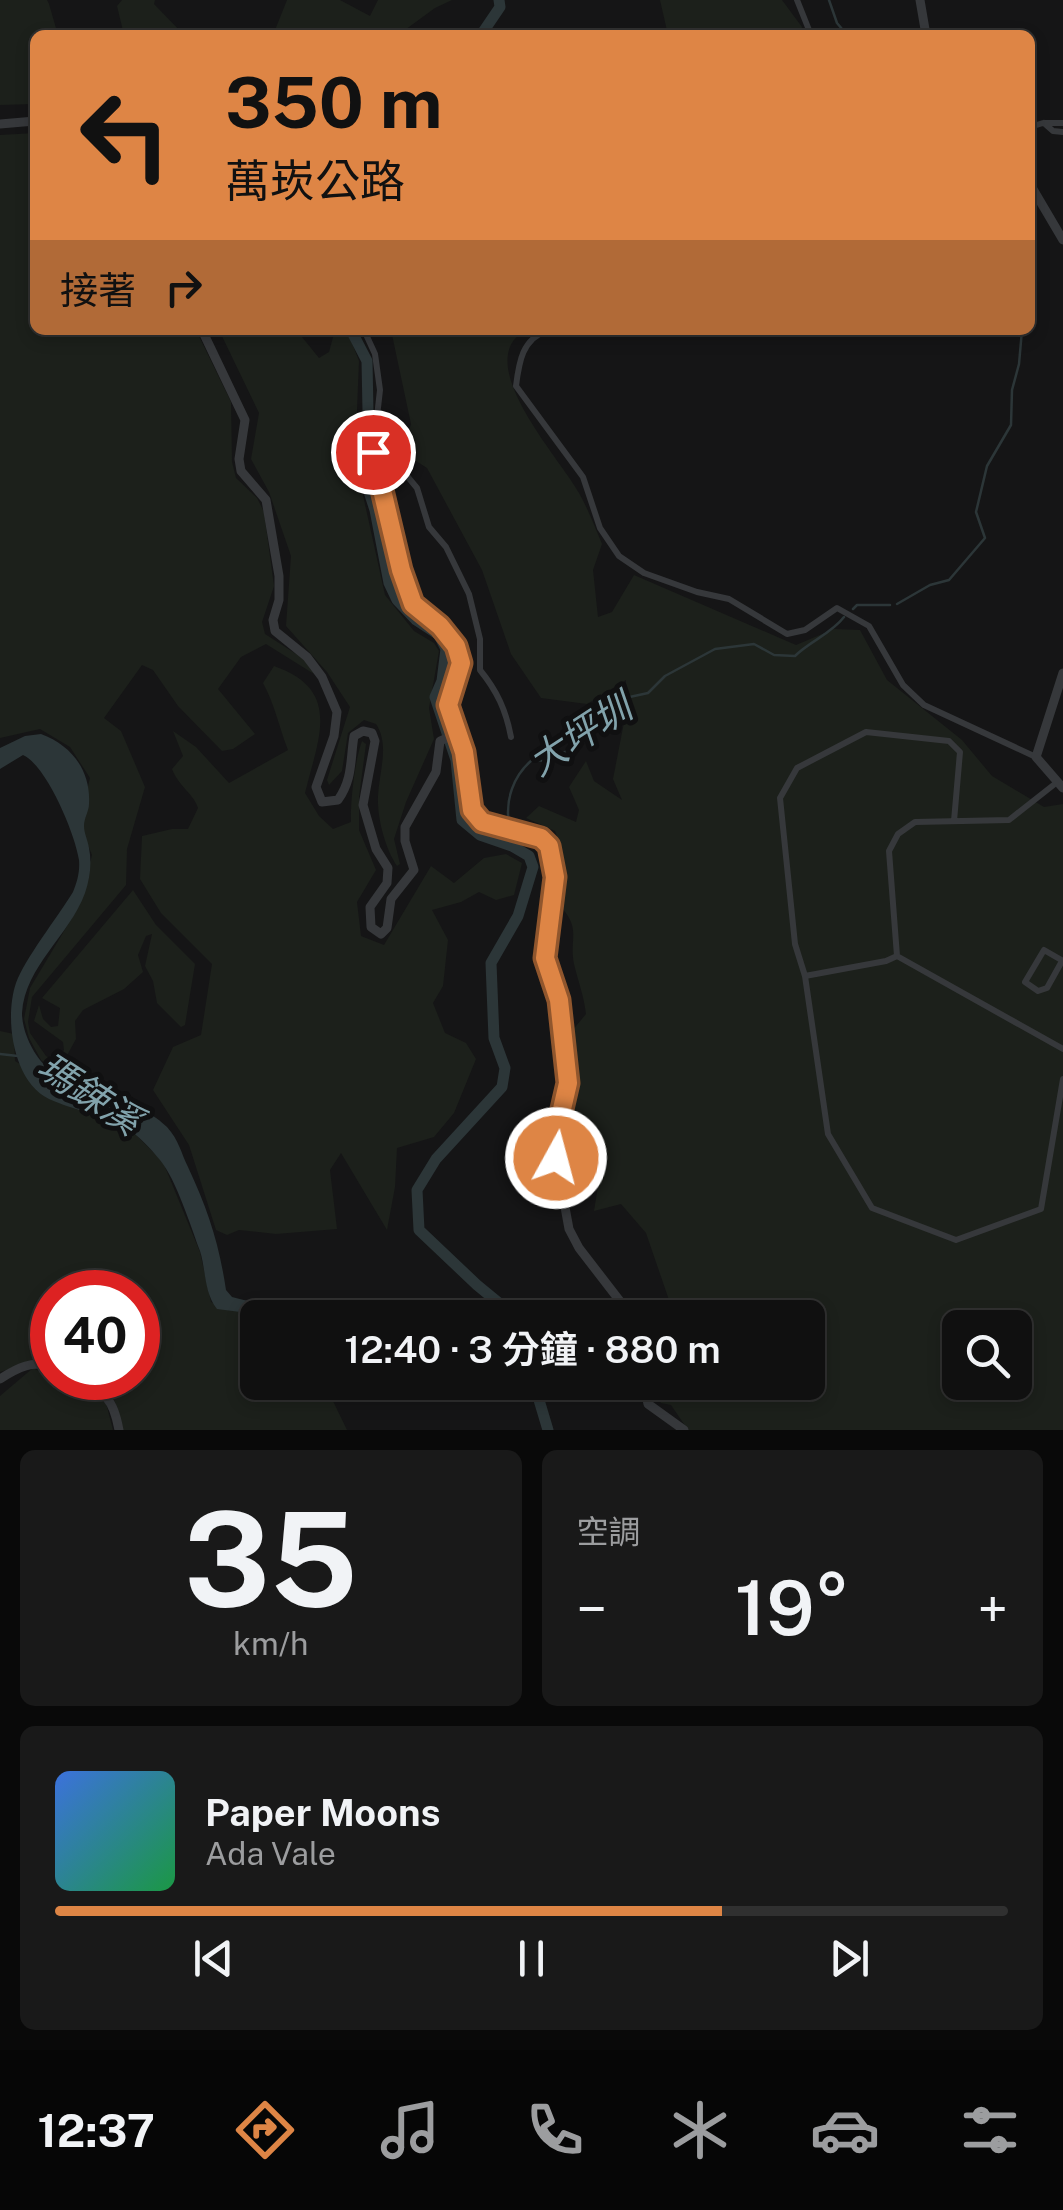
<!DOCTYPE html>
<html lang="zh-TW">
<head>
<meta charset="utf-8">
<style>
  :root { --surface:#101010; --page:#191919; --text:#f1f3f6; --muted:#9c9d9f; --line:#303030; --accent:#de8545 }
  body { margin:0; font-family:"Public Sans","Noto Sans TC",sans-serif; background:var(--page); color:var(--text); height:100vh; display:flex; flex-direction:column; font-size:38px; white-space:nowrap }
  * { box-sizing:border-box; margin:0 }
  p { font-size:32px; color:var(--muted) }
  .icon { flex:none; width:55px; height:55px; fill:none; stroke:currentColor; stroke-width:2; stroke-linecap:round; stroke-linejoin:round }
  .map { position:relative; height:1430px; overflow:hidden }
  .sheet { display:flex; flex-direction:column; gap:20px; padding:20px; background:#090909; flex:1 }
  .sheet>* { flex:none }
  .hud { position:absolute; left:30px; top:30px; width:1005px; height:305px; border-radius:15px; box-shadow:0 5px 15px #0003,0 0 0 2px var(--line); background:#de8545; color:#111; overflow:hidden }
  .fabs { position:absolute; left:942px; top:1310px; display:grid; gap:20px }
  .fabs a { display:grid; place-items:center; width:90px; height:90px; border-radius:15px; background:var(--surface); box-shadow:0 5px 15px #0003,0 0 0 2px var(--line); font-size:50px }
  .speed { position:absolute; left:30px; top:1270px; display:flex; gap:20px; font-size:50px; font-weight:700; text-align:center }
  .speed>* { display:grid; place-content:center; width:130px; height:130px; border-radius:50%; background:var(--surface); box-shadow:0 5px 15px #0003,0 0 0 2px var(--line); line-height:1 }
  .speed .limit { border:15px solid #d22; background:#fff; color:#111 }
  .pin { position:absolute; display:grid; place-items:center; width:85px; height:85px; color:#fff; margin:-42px; border:5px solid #fff; border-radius:50%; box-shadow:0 2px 10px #0007 }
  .me { position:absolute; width:110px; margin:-55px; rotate:7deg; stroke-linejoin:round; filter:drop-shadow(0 0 8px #0008) }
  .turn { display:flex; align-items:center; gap:35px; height:210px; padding:0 30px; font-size:45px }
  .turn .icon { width:130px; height:130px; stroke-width:2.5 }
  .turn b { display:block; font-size:70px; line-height:85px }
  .then { display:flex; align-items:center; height:95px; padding:0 30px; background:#0003; gap:20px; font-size:38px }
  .big { font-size:75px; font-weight:600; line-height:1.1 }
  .sheet .widget { flex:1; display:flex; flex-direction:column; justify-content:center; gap:15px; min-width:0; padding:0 35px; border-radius:15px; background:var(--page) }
  .sheet .dial { align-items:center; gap:0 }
  .dial b { font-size:130px; line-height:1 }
  .song { display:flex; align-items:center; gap:30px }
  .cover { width:120px; height:120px; border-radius:15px; background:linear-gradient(135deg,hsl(220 70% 55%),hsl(140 70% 35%)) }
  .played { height:10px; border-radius:5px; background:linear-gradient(90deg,var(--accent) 70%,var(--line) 70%) }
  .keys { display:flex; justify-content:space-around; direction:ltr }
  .heat { display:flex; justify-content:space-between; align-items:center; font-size:55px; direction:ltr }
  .sheet .tiles { flex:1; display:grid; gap:20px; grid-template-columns:1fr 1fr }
  .widget:last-child { grid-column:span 2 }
  .trip { position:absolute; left:240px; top:1300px; width:585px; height:100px; border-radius:15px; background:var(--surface); box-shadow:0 5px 15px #0003,0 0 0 2px var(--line); font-weight:600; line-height:100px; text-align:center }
  .dock { display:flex; height:160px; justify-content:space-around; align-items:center; background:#060606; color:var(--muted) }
  .dock .icon { width:70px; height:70px }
  .dock .on { color:var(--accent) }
  .dock b { font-size:45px; color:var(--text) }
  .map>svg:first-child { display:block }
  .green { fill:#1c201b; fill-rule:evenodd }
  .water { fill:#2c3638 }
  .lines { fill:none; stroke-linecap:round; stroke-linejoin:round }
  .stream { stroke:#2c3638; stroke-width:2.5 }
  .river { stroke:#2c3638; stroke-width:11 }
  .minor { stroke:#36383b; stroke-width:6 }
  .tertiary { stroke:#36383b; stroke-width:9 }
  .route-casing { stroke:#90562d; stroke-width:25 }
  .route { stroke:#de8545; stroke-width:18 }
  .labels { text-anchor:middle; stroke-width:10; stroke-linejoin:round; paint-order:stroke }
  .water-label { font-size:38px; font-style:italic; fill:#82a3ac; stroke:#101011 }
</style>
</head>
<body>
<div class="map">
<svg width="1063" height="1430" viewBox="0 0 1063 1430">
  <rect width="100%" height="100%" fill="#151516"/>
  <path class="green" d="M0 0H47L49 4 58 35H35V104L0 105Z
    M122 0H155L154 4 184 35H124L117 6Z
    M287 0H340L370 16 378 0H452L435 8 398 35H273Z
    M660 0H782L802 27 800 35H668Z
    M35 133V330H196L231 402 232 462 236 478 257 498 264 512 274 586 262 622 265 634 304 659 314 674 266 644 241 657 218 689 255 734 233 749 222 751 178 706 153 670 142 665 104 718 121 731 145 787 127 849 126 885 32 997 28 1022 30 1033 46 1056 56 1062 64 1050 63 1042 34 1021 39 1005 43 1019 51 1027 58 1026 60 1008 42 998 133 890 156 925 195 964 185 1025 181 1027 157 1003 153 981 145 966 152 934 146 936 138 955 143 972 124 989 83 1010 75 1021 76 1039 59 1070 122 1097 120 1101 70 1084 41 1060 29 1038 24 1019 30 988 79 906 92 855 79 823 90 778 70 747 40 729 0 738V135Z
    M219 330H288L302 337 319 358 329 352 335 330H347L359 361 355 459 385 595 414 631 434 643 439 651 429 708 434 739 406 802 394 839 400 864 397 866C385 848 377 818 378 796 379 772 390 745 376 724L364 720 348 733 342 771 329 785 327 780 350 707 327 672 286 626 291 556 269 492 251 459 259 413Z
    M391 330H526C469 361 560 458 579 493 588 509 595 527 602 544L593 570 598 617 612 612 634 575 796 645 834 629 860 630 887 680 962 740 992 776 1044 807 1063 804V1430H688L671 1405 661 1403 649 1387 651 1382H808V1318L701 1317 704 1310 669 1300 646 1233 621 1204 594 1211 599 1180 569 1135 578 1090 572 1031 586 1014C584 996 578 981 574 964 569 939 581 930 562 908V850L555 831 526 818 539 806 576 822 579 810 569 787 586 761 594 781 622 800 613 779 626 712V680L587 704 541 698 511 654 482 570 427 468 402 452 411 424ZM960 1328H1015V1382H960Z
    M274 666C343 690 318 739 305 793L319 816 333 829 351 822C350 803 355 759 362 741L366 744 359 797V830L376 870 357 902 361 936 384 945 431 866 454 883 484 858 506 854 522 863 514 895 496 900 479 892 461 902 432 910 448 940 443 986 433 1003 445 1033 466 1043 476 1059 454 1113 434 1137 397 1148 395 1187 387 1230 341 1153 330 1170 337 1229 276 1234 239 1230 227 1235 216 1230 189 1145 153 1090 173 1047 201 1035 212 964 161 913 140 879 142 836 172 829H188L198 808C193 793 179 787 172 769L183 756 173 731 196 747 229 783 288 750C279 727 275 705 263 683Z
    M0 1031 14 1034 15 1061 127 1126 163 1162 200 1252 211 1302C238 1312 257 1317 286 1311L296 1317 258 1318V1382L318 1383 333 1401 347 1430H123C115 1398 115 1389 80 1378H138V1292H52V1362L40 1359 0 1372Z
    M33 1368 106 1403 113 1430H0V1396Z"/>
  <path class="water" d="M41 734C71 745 91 770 89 804 89 811 84 818 84 826 84 833 88 841 89 848 92 863 90 878 85 893 70 935 25 966 22 1013 22 1028 29 1044 37 1056 68 1101 130 1090 167 1127 179 1140 181 1153 188 1167 208 1210 219 1243 226 1290L232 1297C243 1300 255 1303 267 1302 290 1300 307 1292 318 1317H296L286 1311 264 1315 217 1309C204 1293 206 1270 200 1251 191 1227 176 1179 160 1160 120 1110 100 1121 49 1099 13 1082 4 1018 16 983 24 960 59 915 73 892 77 882 80 872 79 860 75 834 47 766 23 755L0 769V748L25 736Z"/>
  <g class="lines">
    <path class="stream" d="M829 0 837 23 847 35
      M897 604 930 585 949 580 985 538 976 512 987 466 1011 425 1012 390 1019 364 1022 330
      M853 609 857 605H890
      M509 825C505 800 513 776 532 760L549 761 588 739 596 723 610 706 625 698 648 693 665 676 715 649 754 644 774 655 795 656C810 641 831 634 844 617
      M510 836 512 846
      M0 1054 18 1056"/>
    <path class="river" d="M481 35 500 7 499 0
      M351 330 367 361 368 412 360 464 375 510 389 583 397 600 416 620 439 635 446 649 442 681 435 697 456 760 462 820 480 835 512 846 529 856 533 867 518 916 491 963 494 1038 505 1068 502 1087 436 1159 417 1190 419 1230 477 1285 517 1318
      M542 1382 539 1400 548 1430"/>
    <path class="minor" d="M797 0 811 35
      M1044 123 1053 131 1063 132
      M1030 127 1043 123H1063
      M364 330 375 354 380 390 373 452 377 469 401 570 413 604 440 626 456 646 461 663 448 705 458 733
      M548 330C522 339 519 362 516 386L583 477 600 528 619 556 644 573 697 592 729 599 787 634 805 630 837 608 869 626 903 685 924 705 1036 757
      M377 469 407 476 417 488 429 527 446 547 469 594 480 639V670C497 691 506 710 511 737
      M1056 783 1009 820 915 822 898 834 889 851 897 956 1063 1049
      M897 956 886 961 805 976 828 1134 872 1208 956 1240 1041 1209 1063 1079
      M1062 961 1047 988 1038 991 1025 982 1044 950 1063 961
      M805 976 795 944 780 798 797 768 866 732 949 741 960 752 954 821"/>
    <path class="tertiary" d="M920 0 926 35
      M0 124 35 121
      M1030 184 1063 240
      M202 330 245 420 239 459 241 471 266 500 279 576V600L273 620 275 631 307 657 322 677 337 712 334 736 316 787 322 802 338 800C353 779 350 760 354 736L363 731 372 733 375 741 363 805 376 849 388 868 387 883 370 907 371 927 381 934 387 928 391 899 414 870 405 841V827L436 772 440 741 458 733 464 751 473 810 482 822 541 838 549 846 555 877 545 958 559 1000 568 1083 559 1123 556 1158 569 1229 579 1248 633 1318
      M1063 673 1036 757 1063 788
      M65 1378C99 1394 111 1387 119 1430
      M0 1379C17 1368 34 1359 52 1368
      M643 1382 648 1404 684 1430"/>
  </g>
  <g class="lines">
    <defs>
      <path id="route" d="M373 452 401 570 413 604 440 626 456 646 461 663 448 705 464 752 472 810 482 822 541 838 549 846 555 877 545 958 559 1000 568 1083 559 1122 556 1158"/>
    </defs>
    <use href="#route" class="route-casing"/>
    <use href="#route" class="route"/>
  </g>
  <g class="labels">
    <g class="water-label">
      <text transform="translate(580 735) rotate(-33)" y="13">大坪圳</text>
      <text transform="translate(89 1094) rotate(33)" y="13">瑪鋉溪</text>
    </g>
  </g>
</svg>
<div class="fabs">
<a><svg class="icon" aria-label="search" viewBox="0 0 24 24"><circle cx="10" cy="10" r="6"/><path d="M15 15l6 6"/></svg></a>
</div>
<div class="speed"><div class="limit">40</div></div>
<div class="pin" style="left:373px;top:452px;background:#d93025"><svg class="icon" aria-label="arrive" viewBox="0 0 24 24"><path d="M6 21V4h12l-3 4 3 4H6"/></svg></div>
<svg class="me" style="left:556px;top:1158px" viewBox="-20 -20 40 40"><circle r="17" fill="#de8545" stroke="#fff" stroke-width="3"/><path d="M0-11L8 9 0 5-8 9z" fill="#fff"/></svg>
<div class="trip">12:40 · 3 分鐘 · 880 m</div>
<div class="hud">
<div class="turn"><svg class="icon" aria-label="left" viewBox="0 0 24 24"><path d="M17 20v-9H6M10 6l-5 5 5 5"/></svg><div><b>350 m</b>萬崁公路</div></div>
<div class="then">接著<svg class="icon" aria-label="right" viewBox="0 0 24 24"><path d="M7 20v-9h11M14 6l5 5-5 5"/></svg></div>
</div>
</div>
<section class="sheet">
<div class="tiles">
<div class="widget dial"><b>35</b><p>km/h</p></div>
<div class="widget"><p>空調</p>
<div class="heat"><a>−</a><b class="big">19°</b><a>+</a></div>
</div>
<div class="widget">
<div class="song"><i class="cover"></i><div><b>Paper Moons</b><p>Ada Vale</p></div></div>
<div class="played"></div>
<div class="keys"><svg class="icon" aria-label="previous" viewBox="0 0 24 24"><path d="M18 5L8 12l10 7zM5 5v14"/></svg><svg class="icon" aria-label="pause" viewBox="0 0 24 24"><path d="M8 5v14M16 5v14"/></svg><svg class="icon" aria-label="next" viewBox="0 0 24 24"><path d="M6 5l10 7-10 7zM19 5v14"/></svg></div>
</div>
</div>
</section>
<nav class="dock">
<b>12:37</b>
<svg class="icon on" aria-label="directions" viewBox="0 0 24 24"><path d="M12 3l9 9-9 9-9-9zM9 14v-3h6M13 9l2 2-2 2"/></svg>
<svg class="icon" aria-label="music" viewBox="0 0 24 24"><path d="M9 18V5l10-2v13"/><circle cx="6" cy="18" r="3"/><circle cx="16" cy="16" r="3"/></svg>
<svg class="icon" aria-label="phone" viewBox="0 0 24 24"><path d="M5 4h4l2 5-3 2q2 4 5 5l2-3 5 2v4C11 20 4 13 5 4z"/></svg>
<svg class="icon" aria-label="climate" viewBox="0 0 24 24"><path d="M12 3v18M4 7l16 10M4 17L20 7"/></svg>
<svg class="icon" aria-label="car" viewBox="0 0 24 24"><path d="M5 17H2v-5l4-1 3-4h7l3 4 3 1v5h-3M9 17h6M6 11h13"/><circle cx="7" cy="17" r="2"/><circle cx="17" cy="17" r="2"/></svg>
<svg class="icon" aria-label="filters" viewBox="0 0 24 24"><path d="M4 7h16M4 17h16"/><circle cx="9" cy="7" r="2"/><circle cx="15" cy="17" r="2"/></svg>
</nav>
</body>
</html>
